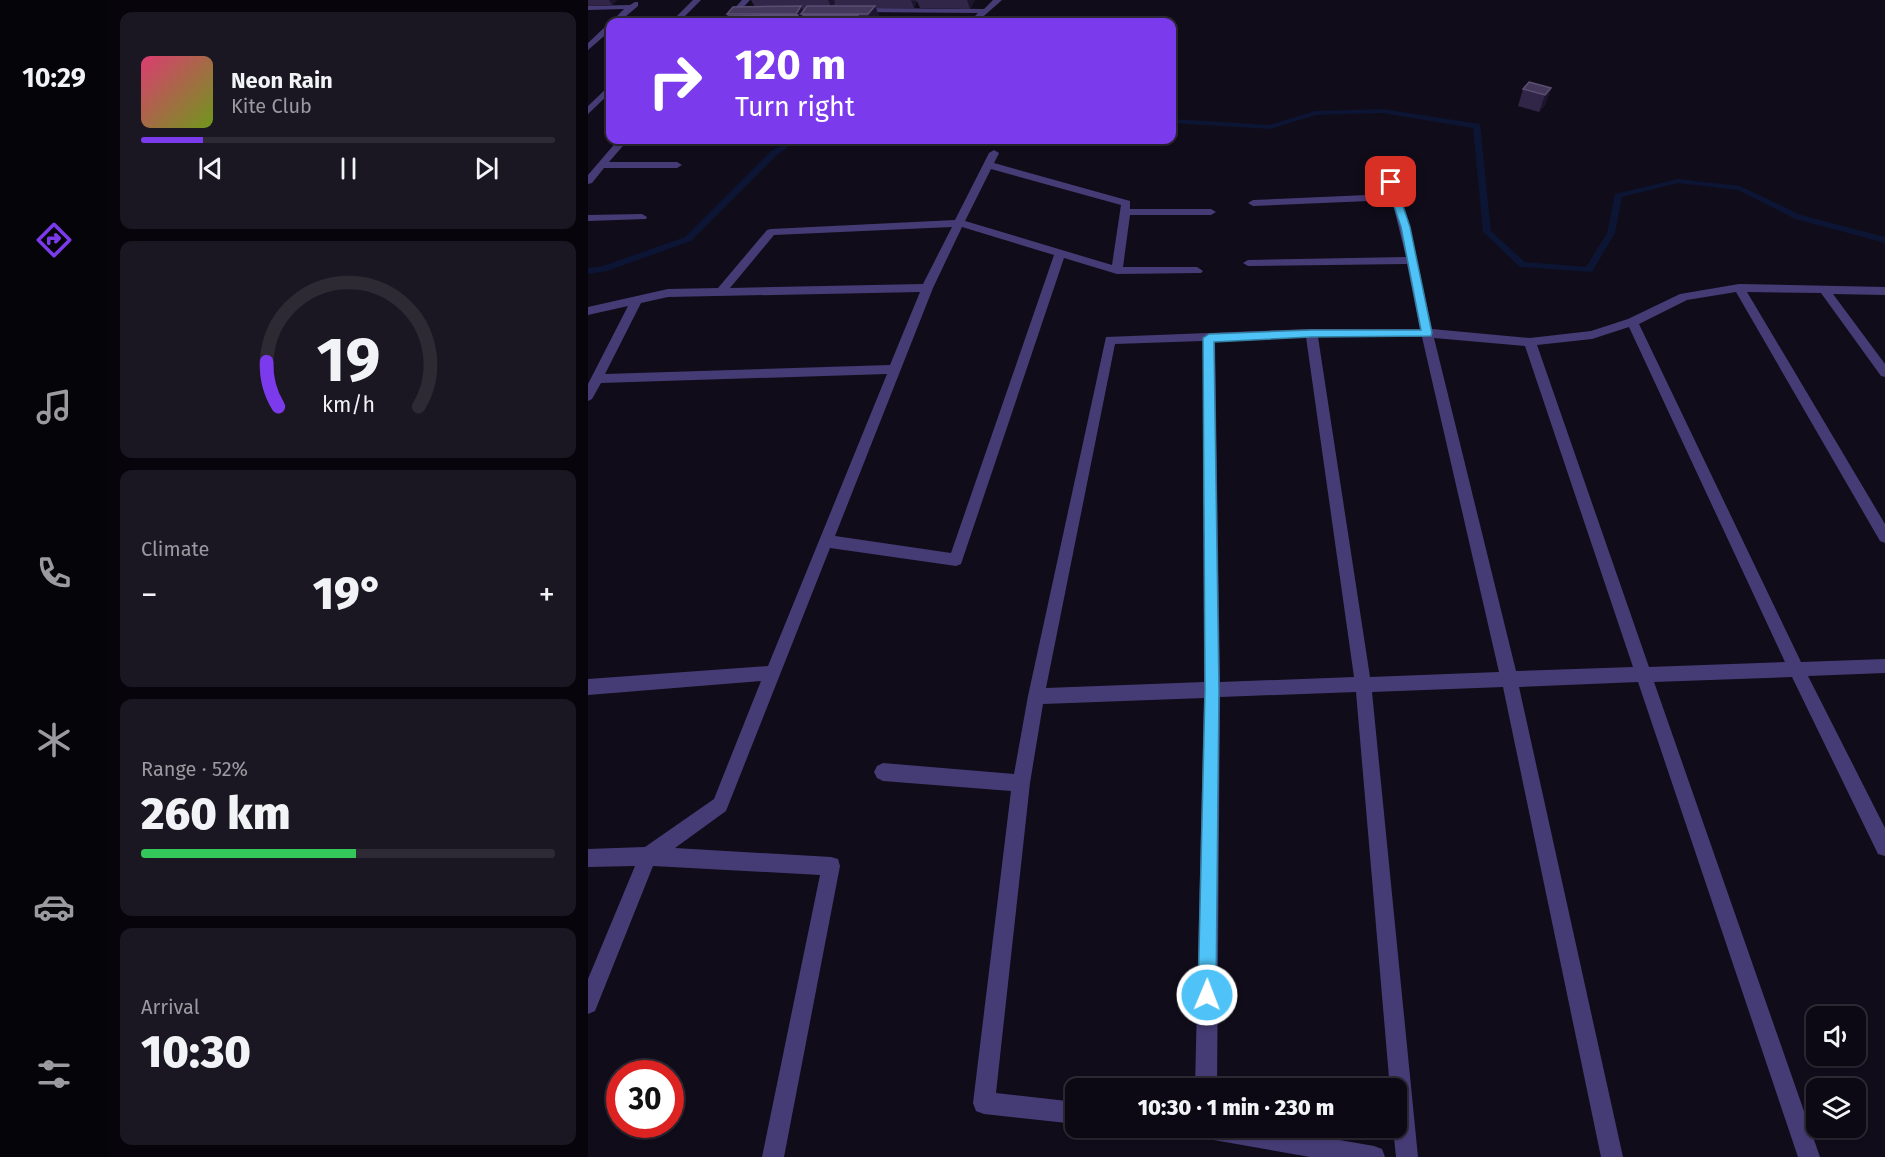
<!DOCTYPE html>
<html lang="en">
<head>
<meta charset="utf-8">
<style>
  :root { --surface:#0d0914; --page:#1b1722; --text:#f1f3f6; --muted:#9a9aa0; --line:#2d2a34; --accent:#7c3aed }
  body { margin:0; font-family:"Fira Sans",sans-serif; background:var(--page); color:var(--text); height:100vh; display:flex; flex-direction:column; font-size:22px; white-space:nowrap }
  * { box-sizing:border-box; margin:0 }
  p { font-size:20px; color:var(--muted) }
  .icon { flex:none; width:33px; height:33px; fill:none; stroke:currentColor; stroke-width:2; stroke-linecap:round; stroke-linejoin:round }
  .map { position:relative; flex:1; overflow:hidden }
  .panel { display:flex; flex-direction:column; gap:12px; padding:12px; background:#07050b; width:480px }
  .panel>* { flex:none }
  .hud { position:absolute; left:18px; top:18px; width:570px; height:126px; border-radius:12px; box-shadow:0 2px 4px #0004,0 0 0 2px var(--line); background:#7c3aed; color:#fff; overflow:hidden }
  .controls { position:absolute; left:1218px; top:1006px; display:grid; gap:12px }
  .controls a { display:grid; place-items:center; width:60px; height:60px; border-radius:12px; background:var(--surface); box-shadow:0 2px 4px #0004,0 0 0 2px var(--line); font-size:30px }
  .speed { position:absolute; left:18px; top:1060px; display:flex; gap:12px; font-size:30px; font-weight:700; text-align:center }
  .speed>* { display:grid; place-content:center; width:78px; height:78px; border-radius:50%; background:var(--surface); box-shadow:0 2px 4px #0004,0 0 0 2px var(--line); line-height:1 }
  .speed .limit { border:9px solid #d22; background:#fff; color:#111 }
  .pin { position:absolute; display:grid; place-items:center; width:51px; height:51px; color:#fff; margin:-26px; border-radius:12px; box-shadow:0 3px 9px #0006 }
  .me { position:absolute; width:66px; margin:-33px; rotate:1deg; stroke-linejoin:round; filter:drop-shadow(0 0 4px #0008) }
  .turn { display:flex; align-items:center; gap:21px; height:126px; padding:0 30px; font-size:27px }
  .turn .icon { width:78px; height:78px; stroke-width:2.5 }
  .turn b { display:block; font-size:42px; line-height:51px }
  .big { font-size:45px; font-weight:800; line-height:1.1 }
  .panel .widget { flex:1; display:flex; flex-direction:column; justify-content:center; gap:9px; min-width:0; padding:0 21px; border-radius:12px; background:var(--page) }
  .panel .dial { align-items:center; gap:0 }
  .dial svg { height:156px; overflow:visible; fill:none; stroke:var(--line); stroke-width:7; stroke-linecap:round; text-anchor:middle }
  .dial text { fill:var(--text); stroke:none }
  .song { display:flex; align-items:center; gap:18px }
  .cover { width:72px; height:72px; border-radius:9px; background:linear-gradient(135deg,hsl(340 70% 55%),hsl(80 70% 35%)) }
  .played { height:6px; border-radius:3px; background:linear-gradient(90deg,var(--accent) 15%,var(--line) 15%) }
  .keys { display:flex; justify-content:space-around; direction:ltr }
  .heat { display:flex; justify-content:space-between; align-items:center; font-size:33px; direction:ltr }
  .charge { height:9px; border-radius:4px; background:linear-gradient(90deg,#34c759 52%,var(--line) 0) }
  .trip { position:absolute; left:477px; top:1078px; width:342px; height:60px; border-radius:12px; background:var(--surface); box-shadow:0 2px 4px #0004,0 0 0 2px var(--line); font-weight:800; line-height:60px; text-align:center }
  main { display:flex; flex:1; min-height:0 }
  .menu { display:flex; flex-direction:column; width:108px; justify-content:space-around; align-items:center; background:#050408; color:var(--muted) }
  .menu .icon { width:42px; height:42px }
  .menu .selected { color:var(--accent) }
  .menu b { font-size:27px; color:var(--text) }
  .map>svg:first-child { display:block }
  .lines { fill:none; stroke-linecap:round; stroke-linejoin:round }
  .stream { fill:#0c1533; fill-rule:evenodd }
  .minor { fill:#463c75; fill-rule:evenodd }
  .wall { fill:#312647 }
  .shaded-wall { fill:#1d142d }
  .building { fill:#43385a; stroke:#5a4f73; stroke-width:1.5 }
  .route { fill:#4fc3f7; stroke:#337fa1; stroke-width:1.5 }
</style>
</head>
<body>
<main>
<nav class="menu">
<b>10:29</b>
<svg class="icon selected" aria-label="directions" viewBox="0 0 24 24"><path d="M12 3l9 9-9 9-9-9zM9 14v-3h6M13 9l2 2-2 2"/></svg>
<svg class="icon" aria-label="music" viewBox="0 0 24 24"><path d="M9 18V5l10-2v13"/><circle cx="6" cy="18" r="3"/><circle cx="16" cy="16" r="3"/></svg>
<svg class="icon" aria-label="phone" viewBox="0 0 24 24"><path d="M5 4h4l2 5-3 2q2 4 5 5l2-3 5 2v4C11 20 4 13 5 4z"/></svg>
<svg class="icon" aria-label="climate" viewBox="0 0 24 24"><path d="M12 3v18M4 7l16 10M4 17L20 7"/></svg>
<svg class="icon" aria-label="car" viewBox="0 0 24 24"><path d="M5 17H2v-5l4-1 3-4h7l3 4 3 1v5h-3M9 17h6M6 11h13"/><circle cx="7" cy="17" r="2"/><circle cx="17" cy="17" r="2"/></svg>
<svg class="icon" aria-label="filters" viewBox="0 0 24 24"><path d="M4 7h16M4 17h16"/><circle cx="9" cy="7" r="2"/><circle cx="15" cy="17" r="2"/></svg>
</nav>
<section class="panel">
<div class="widget">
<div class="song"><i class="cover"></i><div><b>Neon Rain</b><p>Kite Club</p></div></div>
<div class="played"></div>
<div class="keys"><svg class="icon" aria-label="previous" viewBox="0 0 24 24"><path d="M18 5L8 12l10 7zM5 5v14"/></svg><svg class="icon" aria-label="pause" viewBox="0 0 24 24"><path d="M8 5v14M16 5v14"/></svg><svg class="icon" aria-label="next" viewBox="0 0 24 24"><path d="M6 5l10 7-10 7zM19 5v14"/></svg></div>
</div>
<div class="widget dial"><svg viewBox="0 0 100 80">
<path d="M14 69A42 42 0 1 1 86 69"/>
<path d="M14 69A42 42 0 0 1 8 46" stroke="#7c3aed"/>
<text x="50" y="56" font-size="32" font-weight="700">19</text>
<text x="50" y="72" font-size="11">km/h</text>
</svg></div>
<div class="widget"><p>Climate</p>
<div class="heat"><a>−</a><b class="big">19°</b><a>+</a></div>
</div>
<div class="widget"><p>Range · 52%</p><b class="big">260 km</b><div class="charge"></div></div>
<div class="widget"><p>Arrival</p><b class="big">10:30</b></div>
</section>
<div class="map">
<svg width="1297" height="1157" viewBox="0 0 1297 1157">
  <rect width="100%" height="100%" fill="#110c1a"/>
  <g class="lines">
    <path class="stream" d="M795 109 892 124 903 231 937 262 998 267 1019 233 1027 194 1090 179 1152 186 1213 215 1297 237V243L1207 219 1150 190 1090 183 1034 197 1027 233 1004 272 932 267 895 232 885 128 795 113 728 115 682 129 584 123V119L682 125 727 111Z
      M202 140H210L189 155 103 241 19 271 0 274V268L15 266 97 237 183 151Z"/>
    <path class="minor" d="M105 0H113L91 22H83Z
      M154 0H162L142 22H134Z
      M405 0H414L389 22H381L390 13 269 12 265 10 269 8 396 9Z
      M47 2H50V6L31 22H23L36 9 0 10V6L42 5Z
      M19 25H22V31L0 50V43Z
      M22 85V93L0 114V106Z
      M30 140H40L21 162H89L94 165 89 168H16L4 183 0 184V175Z
      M406 150 411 153 406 163 542 201V209H623L628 212 623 215H542L535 267H609L615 271 613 273 529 274 476 258 373 564 368 566 242 548 138 811 87 848 243 857 250 859 252 866 196 1157H174L232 875 65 866 7 1011 0 1014V979L47 866 0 867V849L57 847 126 799 173 681 0 695V679L180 666 299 374 13 383 4 399 0 401V384L40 306 0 315V307L80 289 130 288 179 230 183 229 367 220 401 153ZM403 169 533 205 524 265 377 221ZM364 227 335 284 142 288 186 235ZM374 227 466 255 363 553 247 536 345 288ZM332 292 302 365 17 374 53 303 80 297Z
      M795 164 803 166 822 227 844 329 942 338 1003 331 1040 319 1092 294 1151 284 1297 287V295L1245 294 1297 364V377L1293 376 1233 293 1159 292 1297 524V543L1292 541 1148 292 1099 300 1051 324 1213 662 1297 659V673L1220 676 1297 828V856L1290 854 1204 677 1066 682 1232 1157H1210L1050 682 931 687 1035 1157H1013L915 687 784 692 830 1157H808L805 1128H808V1089H802L768 692 632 697 629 1089H607L616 698 455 704 442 783 408 1093 488 1102V1124L396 1114 388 1111 385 1103 423 791 295 781 289 778 286 772 289 766 295 763 426 774 440 696 518 337 723 329H832L819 264 660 266 655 263 660 260 818 257 804 200 665 206 660 203 665 200 802 194 793 166ZM1041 327 1197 662 1061 667 949 345 1004 339ZM718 337 766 677 632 682 627 340ZM730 337H834L911 672 782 677ZM846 338 937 346 1045 667 928 671ZM615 341 616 682 458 688 527 344Z
      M54 214 59 217 58 219 0 221V215Z
      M609 1128H683L786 1146 794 1149 797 1157H722L620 1139 612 1136Z"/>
  </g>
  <path class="wall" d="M0 0H29L24 5 0 6Z
    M163 0H387L382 9 332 8 329 1 326 8H288L293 21 292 22H136L140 16 139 14 167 7Z
    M963 88 957 105 951 112 930 106 935 89Z"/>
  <path class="shaded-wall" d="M21 0H29L24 5Z
    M240 0H246L247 3 244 9Z
    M323 0 329 1 326 8Z
    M379 0H387L382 9Z
    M213 6 217 14H213L217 22H206L209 17 208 14Z
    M287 6 293 21 292 22H283L280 14Z
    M270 15 273 22H267Z
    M963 88 957 105 951 112 957 95Z"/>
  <path class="building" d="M213 6 208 14H139L145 7Z
    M219 6H287L280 14H213Z
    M210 15 206 22H136L140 16Z
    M216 15H270L267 22H210Z
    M941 82 963 88 957 95 935 89Z"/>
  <path class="route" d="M803 179 807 182 822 227 844 333 843 336 723 337 626 342 631 690 628 995 626 1002 619 1004 613 1002 610 995 617 690 615 338 621 334 723 330H833L813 227 798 182Z"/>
</svg>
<div class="controls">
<a><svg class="icon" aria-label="sound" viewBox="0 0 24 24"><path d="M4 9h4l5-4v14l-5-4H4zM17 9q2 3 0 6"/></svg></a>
<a><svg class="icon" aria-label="layers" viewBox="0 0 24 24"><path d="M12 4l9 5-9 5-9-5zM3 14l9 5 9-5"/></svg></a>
</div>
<div class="speed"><div class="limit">30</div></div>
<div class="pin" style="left:803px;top:182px;background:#d93025"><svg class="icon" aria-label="arrive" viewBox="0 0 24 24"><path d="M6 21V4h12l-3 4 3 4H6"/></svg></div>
<svg class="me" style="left:619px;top:995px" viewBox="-20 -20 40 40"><circle r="17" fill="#4fc3f7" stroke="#fff" stroke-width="3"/><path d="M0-11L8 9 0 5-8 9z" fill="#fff"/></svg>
<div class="trip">10:30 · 1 min · 230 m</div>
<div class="hud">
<div class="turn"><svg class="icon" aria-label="right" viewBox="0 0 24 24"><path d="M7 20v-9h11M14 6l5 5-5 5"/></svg><div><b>120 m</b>Turn right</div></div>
</div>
</div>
</main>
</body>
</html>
